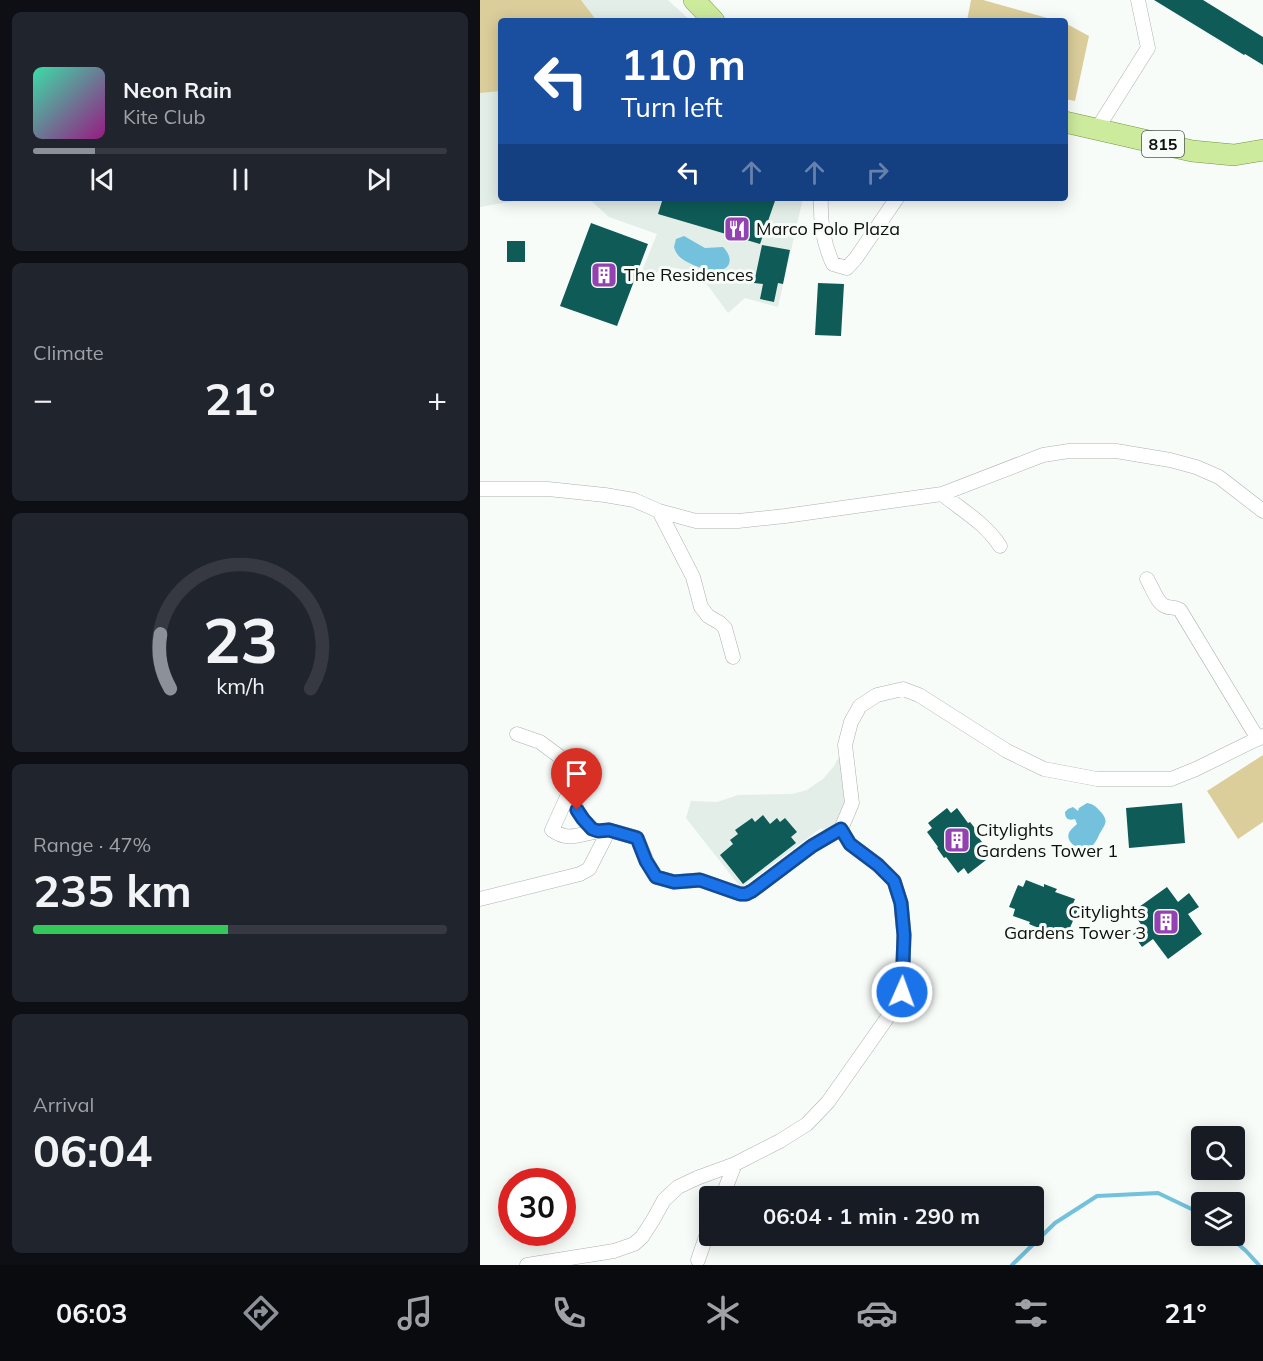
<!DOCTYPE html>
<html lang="en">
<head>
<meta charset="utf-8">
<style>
  :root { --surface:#171b24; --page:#20242c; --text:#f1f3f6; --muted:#9ea1a6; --line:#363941; --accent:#8c9099 }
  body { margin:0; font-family:Mulish,sans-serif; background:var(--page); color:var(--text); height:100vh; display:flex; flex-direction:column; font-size:22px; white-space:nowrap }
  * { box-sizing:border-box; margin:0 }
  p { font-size:20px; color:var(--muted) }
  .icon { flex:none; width:33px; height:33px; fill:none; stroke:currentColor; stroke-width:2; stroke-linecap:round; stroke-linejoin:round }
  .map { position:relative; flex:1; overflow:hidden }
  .panel { display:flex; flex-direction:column; gap:12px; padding:12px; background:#0d0f14; width:480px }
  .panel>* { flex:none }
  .top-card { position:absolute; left:18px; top:18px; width:570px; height:183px; border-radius:6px; box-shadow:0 3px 15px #0003; background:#1a4fa0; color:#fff; overflow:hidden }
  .controls { position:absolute; left:711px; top:1126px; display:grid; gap:12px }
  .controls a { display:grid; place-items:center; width:54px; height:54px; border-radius:6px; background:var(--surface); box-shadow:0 3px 15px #0003; font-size:30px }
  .speed { position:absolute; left:18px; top:1168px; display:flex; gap:12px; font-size:30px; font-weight:700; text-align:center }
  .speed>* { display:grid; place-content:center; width:78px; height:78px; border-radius:50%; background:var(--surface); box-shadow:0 3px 15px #0003; line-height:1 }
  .speed .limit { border:9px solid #d22; background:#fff; color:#111 }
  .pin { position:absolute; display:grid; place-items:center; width:51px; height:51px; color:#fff; margin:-62px -26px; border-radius:50% 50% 50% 0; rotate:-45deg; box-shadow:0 0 6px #0007 }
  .pin .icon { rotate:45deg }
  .me { position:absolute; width:66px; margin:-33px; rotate:2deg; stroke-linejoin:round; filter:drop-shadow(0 0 4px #0008) }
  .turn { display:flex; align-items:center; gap:21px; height:126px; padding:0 24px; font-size:27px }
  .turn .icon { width:78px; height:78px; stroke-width:2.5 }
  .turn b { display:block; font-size:42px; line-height:51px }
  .lanes { display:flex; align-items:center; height:57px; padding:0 24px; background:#0003; justify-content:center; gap:30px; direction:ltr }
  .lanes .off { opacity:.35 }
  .big { font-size:45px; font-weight:700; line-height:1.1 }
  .panel .card { flex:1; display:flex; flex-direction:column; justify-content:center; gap:9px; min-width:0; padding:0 21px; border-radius:9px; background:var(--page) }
  .panel .dial { align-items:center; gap:0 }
  .dial svg { height:156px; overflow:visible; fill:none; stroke:var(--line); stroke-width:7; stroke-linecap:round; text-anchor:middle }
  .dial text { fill:var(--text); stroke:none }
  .song { display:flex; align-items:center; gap:18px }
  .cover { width:72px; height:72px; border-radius:9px; background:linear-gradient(135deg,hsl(160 70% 55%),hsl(310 70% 35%)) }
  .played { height:6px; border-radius:3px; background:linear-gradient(90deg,var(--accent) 15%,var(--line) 15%) }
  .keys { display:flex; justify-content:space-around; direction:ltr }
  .heat { display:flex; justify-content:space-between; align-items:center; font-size:33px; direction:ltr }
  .charge { height:9px; border-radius:4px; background:linear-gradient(90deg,#34c759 47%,var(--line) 0) }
  .trip { position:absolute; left:219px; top:1186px; width:345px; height:60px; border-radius:6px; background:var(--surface); box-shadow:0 3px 15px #0003; font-weight:700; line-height:60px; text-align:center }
  .tabs { display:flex; height:96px; justify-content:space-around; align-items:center; background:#090b0e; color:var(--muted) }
  .tabs .icon { width:42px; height:42px }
  .tabs .current { color:var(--accent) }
  .tabs b { font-size:27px; color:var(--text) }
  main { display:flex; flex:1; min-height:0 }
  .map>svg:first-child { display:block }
  .built { fill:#e3eee8 }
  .green { fill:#dbce9b }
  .water { fill:#73c1dc }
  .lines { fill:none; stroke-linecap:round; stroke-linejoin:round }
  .stream { stroke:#73c1dc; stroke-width:4 }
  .building { fill:#0e5b57 }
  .street-casing { stroke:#adb1af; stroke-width:15 }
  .primary-casing { stroke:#759641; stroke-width:22 }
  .street { stroke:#fff; stroke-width:14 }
  .primary { stroke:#cdeb9d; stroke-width:21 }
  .route-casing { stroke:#114b97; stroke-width:15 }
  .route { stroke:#1a73e8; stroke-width:10 }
  .labels { text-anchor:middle; stroke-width:6; stroke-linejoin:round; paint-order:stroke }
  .shield { fill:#f7fcf9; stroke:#545654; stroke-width:1.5 }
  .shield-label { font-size:16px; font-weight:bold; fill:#0e0f0e }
  .poi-label { font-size:18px; fill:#0e0f0e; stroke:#f7fcf9; text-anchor:start }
</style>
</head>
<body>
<main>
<section class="panel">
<div class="card">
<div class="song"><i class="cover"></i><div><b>Neon Rain</b><p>Kite Club</p></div></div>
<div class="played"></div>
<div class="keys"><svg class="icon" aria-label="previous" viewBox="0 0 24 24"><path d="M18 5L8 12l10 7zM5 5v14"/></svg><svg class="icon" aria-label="pause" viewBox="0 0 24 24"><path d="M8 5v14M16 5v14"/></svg><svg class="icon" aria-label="next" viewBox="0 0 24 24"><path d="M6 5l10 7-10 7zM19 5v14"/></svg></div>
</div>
<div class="card"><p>Climate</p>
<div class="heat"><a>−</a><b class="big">21°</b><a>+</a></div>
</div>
<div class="card dial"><svg viewBox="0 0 100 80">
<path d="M14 69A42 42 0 1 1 86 69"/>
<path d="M14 69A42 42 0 0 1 9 41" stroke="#8c9099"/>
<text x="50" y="56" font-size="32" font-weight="700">23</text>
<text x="50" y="72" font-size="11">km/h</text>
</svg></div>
<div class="card"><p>Range · 47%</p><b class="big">235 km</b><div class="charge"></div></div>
<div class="card"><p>Arrival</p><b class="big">06:04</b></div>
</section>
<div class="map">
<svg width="783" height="1265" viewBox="0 0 783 1265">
  <rect width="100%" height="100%" fill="#f7fcf9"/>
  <path class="built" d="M101 0H188L211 21H117Z
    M21 90V198H52L0 207V93Z
    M108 198H323L298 307 265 298 248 313 218 272 189 267 158 280 177 234 129 217Z
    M365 745 370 809 349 832 341 828 261 888 206 818 211 801 237 802 258 795 312 794 327 790 344 778 354 766Z"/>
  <path class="green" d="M0 0H101L117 21H21V91L0 93Z
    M491 0H503L578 21H487Z
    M585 23 609 36 595 101 585 99Z
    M783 755V822L758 839 727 791Z"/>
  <path class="water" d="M204 236 225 248 243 247C250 254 254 265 242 270 231 273 205 264 198 255 196 253 195 250 194 247L196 239Z
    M607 803C613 804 615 806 619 810 630 821 625 824 619 835 615 844 612 848 602 850 595 847 584 840 590 831 592 828 595 826 597 824L595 819C589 821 585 819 585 812L588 809 593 807 598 811 599 808Z"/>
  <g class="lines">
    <path class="stream" d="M749 1236 766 1251 779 1265
      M532 1265 575 1223 617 1196 678 1193 722 1214"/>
  </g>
  <path class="building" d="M674 0H723L783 37V65L765 54 764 55Z
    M183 198H296L280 244 178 214Z
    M111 223 168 244 137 326 80 306Z
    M27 241H45V262H27Z
    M282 245 310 250 303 284 298 283 294 302 280 299 283 284 274 283Z
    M338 283 364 284 361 336 335 335Z
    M702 803 705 843 649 848 646 808Z
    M467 808 471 813 477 808 488 823 490 822 498 832 496 834 508 850 502 855 506 860 488 874 484 868 478 873 466 857 464 858 457 848 458 847 447 832 452 828 448 823Z
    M283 815 290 824 297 818 300 822 305 818 317 832 311 837 316 843 263 884 240 855 253 844 250 840 258 834 255 830 272 818 275 822Z
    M546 880 564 887V884L577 889 575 892 595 899 592 906 598 909 589 930 583 928 580 934 562 927 561 929 549 924 550 922 533 916 535 909 529 907 538 885 543 887Z
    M687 887 698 902 709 893 719 907 708 914 722 934 688 959 673 939 662 947 653 934 663 927 652 912Z"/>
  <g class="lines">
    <defs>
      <path id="street" d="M617 129 668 48 658 0
        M341 198C340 221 343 243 353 264L367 268 376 258 417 198
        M0 489H68L125 495 154 500 179 511 216 521H258L305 516 462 494 563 455 589 451H636L690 460 716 467 739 477 783 511
        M462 494C483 511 505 523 520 546
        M179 511 213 577 221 607 228 616 240 623 245 628 253 657
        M667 579C672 587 677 603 685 606 691 609 693 606 700 610L778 739
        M37 734 60 742 91 765 94 774 93 795 97 810 103 819 112 829 118 831 129 830 157 838 167 862 176 877 194 882 220 880 260 894H266L272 891 332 846 361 829 372 803 365 745 371 722 380 706 397 695 423 689 439 695 527 751 564 769 617 779H691L716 769 783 736
        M92 786 72 830C88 842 100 834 118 831
        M0 899 100 874 109 869 129 830
        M242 1197 255 1164
        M218 1260 230 1225
        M47 1265 134 1251 154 1244 162 1237 173 1220 184 1200 198 1187 217 1178 255 1164 300 1141 327 1124 348 1102 410 1014 422 992 424 935 421 903 414 881 398 865 370 844 361 829"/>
      <path id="primary" d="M214 0 234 21
        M585 122 712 151 754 155 783 150"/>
    </defs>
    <use href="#street" class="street-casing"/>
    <use href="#primary" class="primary-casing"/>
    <use href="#street" class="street"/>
    <use href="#primary" class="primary"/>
  </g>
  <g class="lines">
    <defs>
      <path id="route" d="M97 810 103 819 112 829 118 831 129 830 157 838 166 861 176 877 194 882 220 880 260 894H266L272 891 332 846 361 829 370 844 398 865 414 881 421 903 424 935 422 992"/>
    </defs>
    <use href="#route" class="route-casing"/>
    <use href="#route" class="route"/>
  </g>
  <defs>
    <symbol id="restaurant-square" viewBox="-11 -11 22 22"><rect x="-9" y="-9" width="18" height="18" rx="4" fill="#9442b1" stroke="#f7fcf9"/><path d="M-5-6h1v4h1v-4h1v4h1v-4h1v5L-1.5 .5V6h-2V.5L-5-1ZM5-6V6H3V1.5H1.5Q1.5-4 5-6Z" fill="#fff"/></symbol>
    <symbol id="building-square" viewBox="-11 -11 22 22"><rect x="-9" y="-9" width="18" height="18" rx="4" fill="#9442b1" stroke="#f7fcf9"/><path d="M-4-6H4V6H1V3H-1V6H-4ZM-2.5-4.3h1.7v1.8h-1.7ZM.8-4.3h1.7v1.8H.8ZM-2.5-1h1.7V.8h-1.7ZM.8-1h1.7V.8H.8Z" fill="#fff"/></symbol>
  </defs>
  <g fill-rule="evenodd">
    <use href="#restaurant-square" x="242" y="214" width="30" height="30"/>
    <use href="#building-square" x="109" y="260" width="30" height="30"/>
    <use href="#building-square" x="462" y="825" width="30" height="30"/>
    <use href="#building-square" x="671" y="907" width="30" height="30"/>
  </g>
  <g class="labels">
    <rect class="shield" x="662" y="131" width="42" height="26" rx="4.5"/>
    <g class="shield-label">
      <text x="683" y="150">815</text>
    </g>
    <g class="poi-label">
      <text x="276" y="235">Marco Polo Plaza</text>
      <text x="144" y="281">The Residences</text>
      <text x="496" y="836">Citylights<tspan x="496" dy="21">Gardens Tower 1</tspan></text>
      <text x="666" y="918" text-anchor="end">Citylights<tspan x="666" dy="21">Gardens Tower 3</tspan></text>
    </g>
  </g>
</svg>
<div class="controls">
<a><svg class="icon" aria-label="search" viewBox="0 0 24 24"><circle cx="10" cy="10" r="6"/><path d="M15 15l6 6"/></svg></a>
<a><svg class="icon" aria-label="layers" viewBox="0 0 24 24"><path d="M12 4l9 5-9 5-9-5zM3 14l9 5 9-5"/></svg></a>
</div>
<div class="speed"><div class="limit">30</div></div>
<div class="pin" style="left:97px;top:810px;background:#d93025"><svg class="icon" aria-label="arrive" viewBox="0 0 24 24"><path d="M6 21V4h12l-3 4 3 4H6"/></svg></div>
<svg class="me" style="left:422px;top:992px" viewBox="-20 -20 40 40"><circle r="17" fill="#1a73e8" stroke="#fff" stroke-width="3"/><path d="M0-11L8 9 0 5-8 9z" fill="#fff"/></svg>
<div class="trip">06:04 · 1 min · 290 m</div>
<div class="top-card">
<div class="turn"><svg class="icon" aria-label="left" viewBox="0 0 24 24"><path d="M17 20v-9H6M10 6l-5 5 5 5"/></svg><div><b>110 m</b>Turn left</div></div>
<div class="lanes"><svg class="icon" aria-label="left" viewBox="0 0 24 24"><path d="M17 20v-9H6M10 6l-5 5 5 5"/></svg><svg class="icon off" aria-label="ahead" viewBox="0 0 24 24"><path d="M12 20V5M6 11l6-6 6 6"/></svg><svg class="icon off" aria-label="ahead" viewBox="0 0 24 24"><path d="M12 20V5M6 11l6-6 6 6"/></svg><svg class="icon off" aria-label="right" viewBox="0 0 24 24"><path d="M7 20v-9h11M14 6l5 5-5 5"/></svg></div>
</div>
</div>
</main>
<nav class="tabs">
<b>06:03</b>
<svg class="icon current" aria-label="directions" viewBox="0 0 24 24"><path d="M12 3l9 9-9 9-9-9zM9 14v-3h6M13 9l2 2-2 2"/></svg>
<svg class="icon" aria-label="music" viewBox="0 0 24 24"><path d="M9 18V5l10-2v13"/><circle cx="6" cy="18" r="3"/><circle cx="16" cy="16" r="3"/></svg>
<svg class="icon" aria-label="phone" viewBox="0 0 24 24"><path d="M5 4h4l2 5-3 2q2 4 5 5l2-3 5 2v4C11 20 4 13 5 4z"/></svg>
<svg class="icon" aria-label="climate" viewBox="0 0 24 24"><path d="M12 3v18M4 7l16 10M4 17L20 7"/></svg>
<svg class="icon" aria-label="car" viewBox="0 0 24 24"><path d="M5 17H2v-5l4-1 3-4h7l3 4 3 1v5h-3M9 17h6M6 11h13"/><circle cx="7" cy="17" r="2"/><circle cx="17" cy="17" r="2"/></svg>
<svg class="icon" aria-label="filters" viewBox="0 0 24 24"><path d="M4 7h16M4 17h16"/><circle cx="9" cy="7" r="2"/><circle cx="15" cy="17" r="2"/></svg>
<b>21°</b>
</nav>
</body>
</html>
